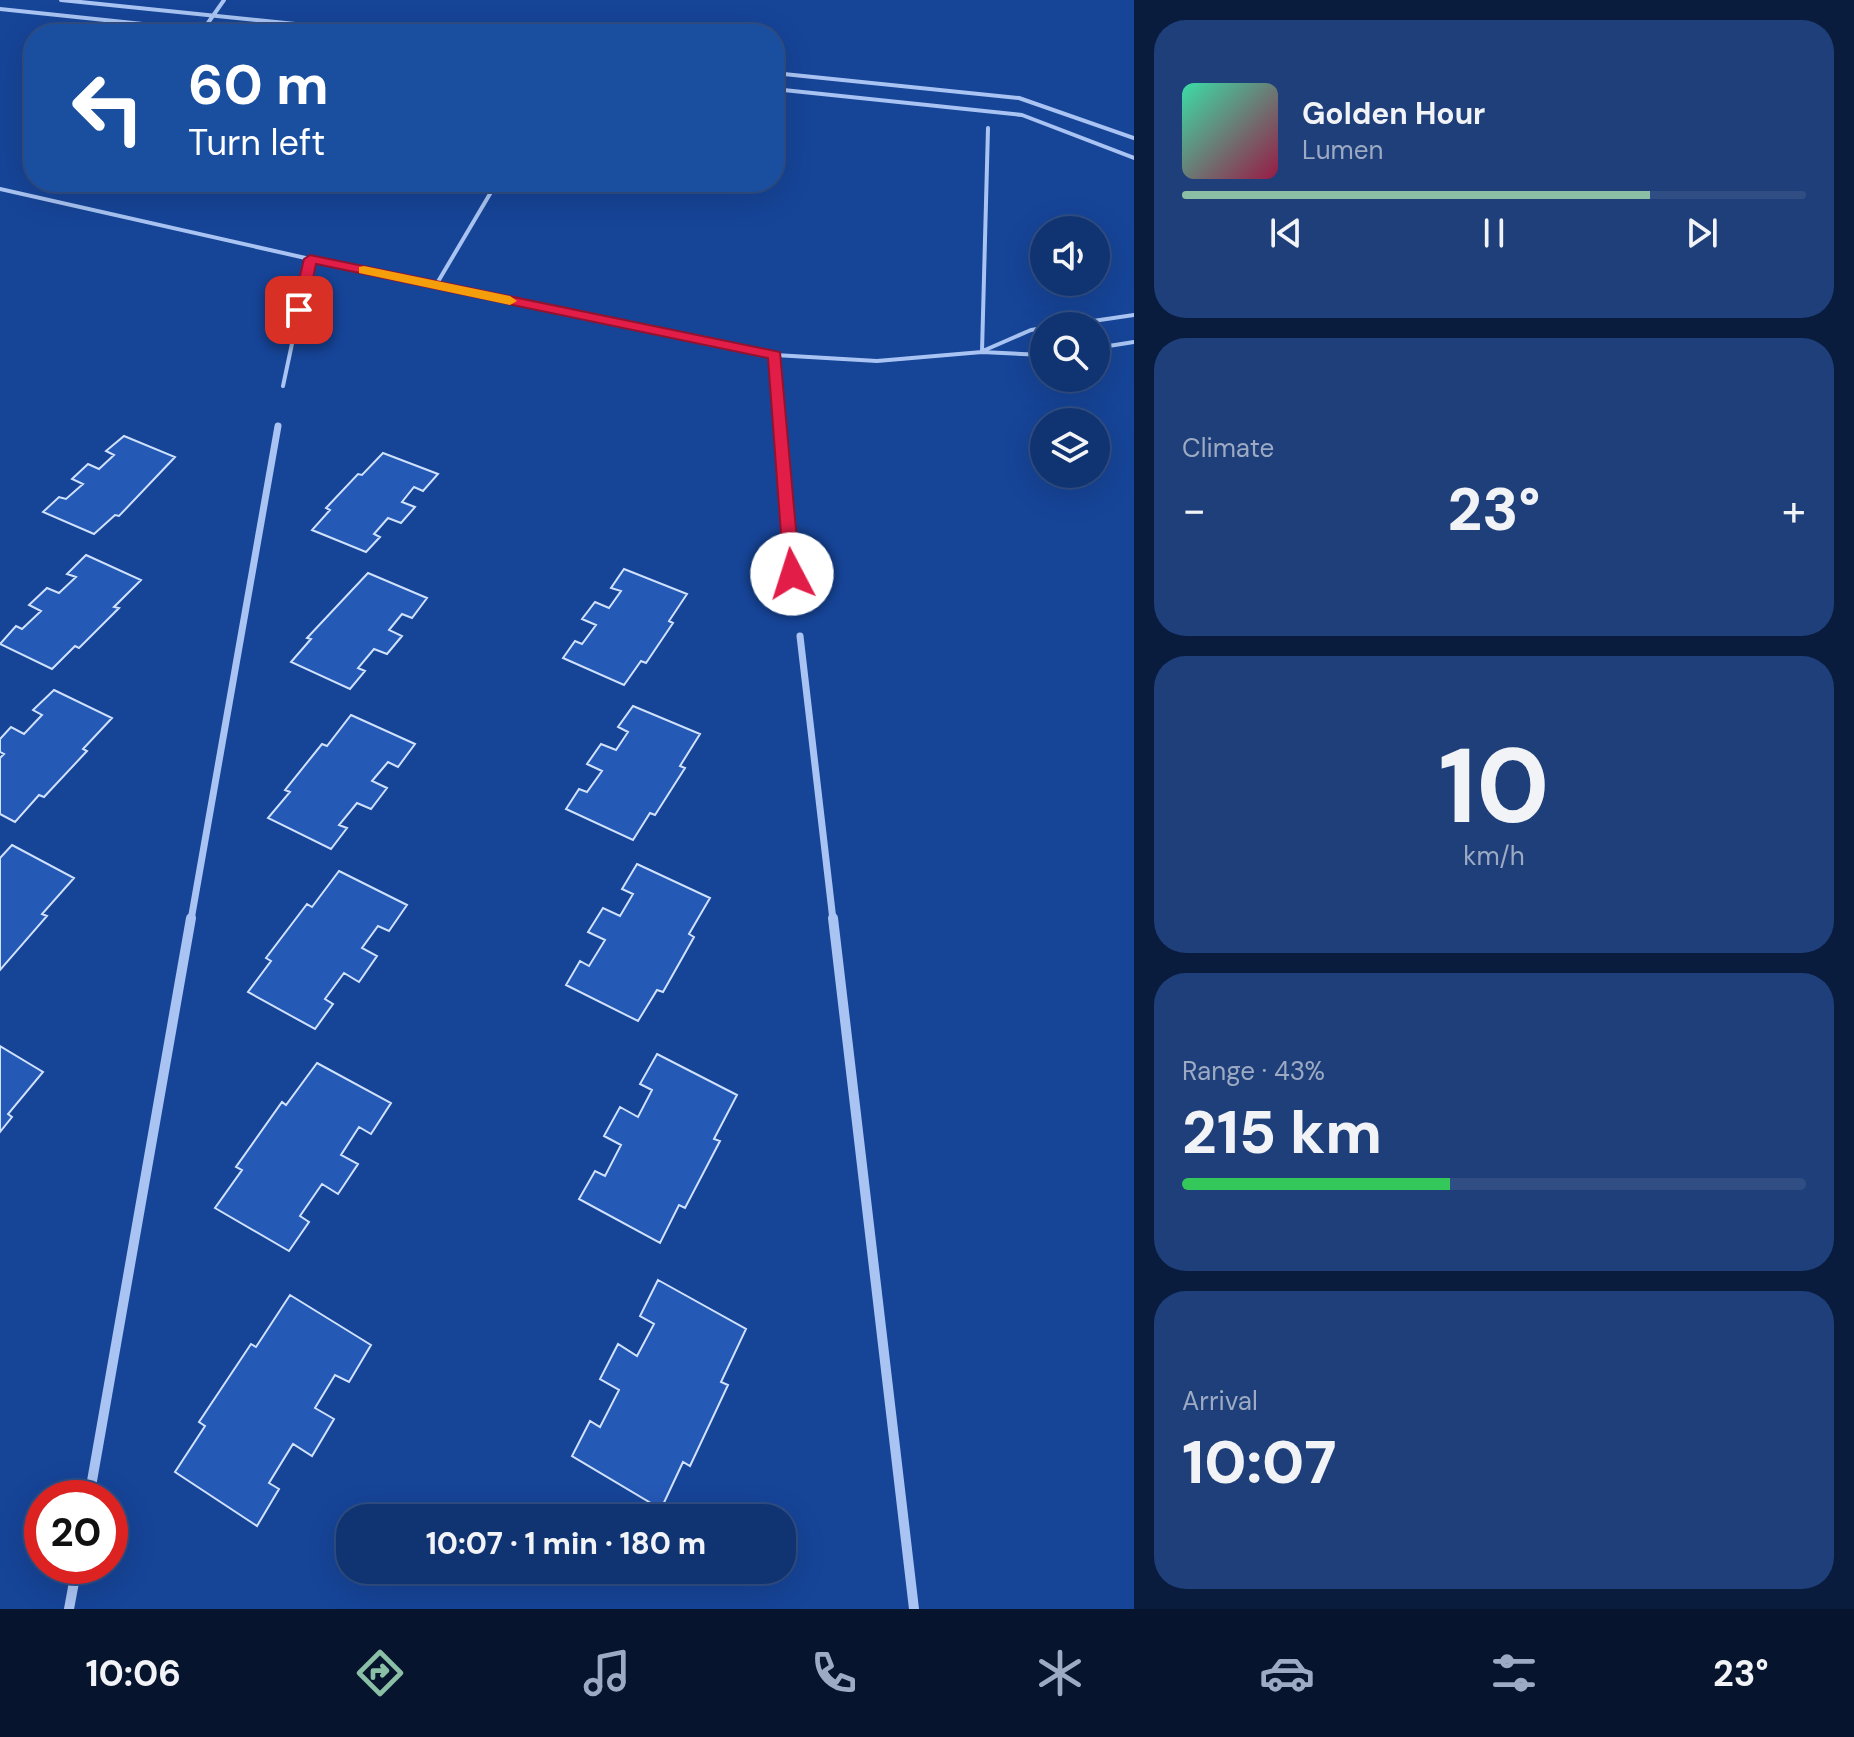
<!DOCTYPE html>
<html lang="en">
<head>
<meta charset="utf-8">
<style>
  :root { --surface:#103371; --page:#1e3f79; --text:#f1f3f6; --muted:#9caac3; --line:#304e84; --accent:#8abfa5 }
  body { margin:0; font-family:"DM Sans",sans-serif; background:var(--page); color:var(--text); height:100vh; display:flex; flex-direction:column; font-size:30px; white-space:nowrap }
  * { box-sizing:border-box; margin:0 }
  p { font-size:26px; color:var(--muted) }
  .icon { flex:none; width:44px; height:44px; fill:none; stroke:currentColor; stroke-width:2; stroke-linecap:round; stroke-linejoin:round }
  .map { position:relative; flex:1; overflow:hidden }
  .panel { display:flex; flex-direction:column; gap:20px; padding:20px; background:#091c3e; width:720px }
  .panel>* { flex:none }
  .top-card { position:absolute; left:24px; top:24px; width:760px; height:168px; border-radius:32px; box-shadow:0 8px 32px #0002,0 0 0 2px var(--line); background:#1a4fa0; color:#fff; overflow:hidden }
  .fabs { position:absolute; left:1030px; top:216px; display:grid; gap:16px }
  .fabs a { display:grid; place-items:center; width:80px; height:80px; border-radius:50%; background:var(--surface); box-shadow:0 8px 32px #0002,0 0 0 2px var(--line); font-size:40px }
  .speed { position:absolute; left:24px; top:1480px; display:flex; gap:16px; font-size:40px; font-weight:700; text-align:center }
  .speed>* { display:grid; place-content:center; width:104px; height:104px; border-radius:50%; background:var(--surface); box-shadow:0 8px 32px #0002,0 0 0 2px var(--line); line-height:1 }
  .speed .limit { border:12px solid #d22; background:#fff; color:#111 }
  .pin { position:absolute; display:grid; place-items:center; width:68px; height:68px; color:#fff; margin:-34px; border-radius:16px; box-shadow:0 4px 12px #0006 }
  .me { position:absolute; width:88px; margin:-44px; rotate:355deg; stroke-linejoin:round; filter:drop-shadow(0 0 6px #0008) }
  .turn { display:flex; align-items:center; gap:28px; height:168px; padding:0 32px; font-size:36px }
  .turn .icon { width:104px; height:104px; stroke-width:2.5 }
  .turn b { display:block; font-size:56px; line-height:68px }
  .big { font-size:60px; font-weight:800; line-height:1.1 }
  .panel .card { flex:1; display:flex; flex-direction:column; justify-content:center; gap:12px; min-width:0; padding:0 28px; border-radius:32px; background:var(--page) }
  .panel .dial { align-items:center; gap:0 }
  .dial b { font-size:104px; line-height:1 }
  .song { display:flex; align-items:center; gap:24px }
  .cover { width:96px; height:96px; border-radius:12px; background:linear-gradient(135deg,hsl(160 70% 55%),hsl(340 70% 35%)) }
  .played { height:8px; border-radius:4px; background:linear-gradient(90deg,var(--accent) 75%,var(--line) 75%) }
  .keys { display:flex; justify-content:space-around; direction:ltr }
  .heat { display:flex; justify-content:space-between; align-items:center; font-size:44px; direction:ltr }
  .charge { height:12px; border-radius:6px; background:linear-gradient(90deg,#34c759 43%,var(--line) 0) }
  .trip { position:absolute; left:336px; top:1504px; width:460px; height:80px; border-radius:32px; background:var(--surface); box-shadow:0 8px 32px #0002,0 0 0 2px var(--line); font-weight:800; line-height:80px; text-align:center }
  .tab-bar { display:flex; height:128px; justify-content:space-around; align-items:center; background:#06142d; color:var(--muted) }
  .tab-bar .icon { width:56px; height:56px }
  .tab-bar .current { color:var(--accent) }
  .tab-bar b { font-size:36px; color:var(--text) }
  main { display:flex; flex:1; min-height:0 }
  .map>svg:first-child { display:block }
  .building { fill:#2559b6; stroke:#d0e1fc; stroke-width:2 }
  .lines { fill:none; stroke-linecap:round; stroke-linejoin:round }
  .lane-far1 { stroke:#a9c4f2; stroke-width:4 }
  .lane { stroke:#a9c4f2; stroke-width:6 }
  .street-far1 { stroke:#a9c4f2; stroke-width:7 }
  .street { stroke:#a9c4f2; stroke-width:10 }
  .route { fill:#e11d48; stroke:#92132f; stroke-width:2 }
  .slow { fill:#f59e0b }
</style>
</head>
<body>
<main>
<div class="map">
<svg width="1134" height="1609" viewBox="0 0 1134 1609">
  <rect width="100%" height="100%" fill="#164497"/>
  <path class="building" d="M124 436 175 457 119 516 115 515 94 534 43 512 59 497 66 499 83 484 72 479 88 464 99 469 114 455 106 451Z
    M383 453 438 474 423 491 414 487 402 502 415 507 401 523 388 518 374 534 380 537 366 552 312 530 330 510 326 508 358 474 362 475Z
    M86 555 141 580 114 607 119 608 79 648 75 646 52 669 0 644 16 626 22 629 41 611 29 605 47 588 59 593 76 577 67 574Z
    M624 569 687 594 669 621 673 623 646 663 641 661 624 685 563 658 575 641 582 644 596 625 582 619 595 602 609 608 621 591 611 588Z
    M368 573 427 598 412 618 402 614 389 630 402 636 387 654 374 649 358 668 365 671 350 689 291 662 311 639 307 638Z
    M54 690 112 718 83 749 87 751 44 797 39 795 15 822 0 814V758L4 754 0 752V739L11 727 24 734 42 715 33 710Z
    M633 706 700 734 680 766 685 768 655 815 650 813 633 840 566 809 579 789 587 792 602 771 587 764 601 744 616 750 628 732 618 727Z
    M351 715 415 744 398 767 388 762 372 781 387 788 371 809 357 803 339 825 347 828 331 849 268 818 290 792 285 790 322 744 327 746Z
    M12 845 74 878 42 914 47 916 0 970V858Z
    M637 864 710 898 689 934 694 937 663 992 657 990 638 1021 566 985 580 961 589 966 605 940 588 932 603 908 620 916 633 894 622 889Z
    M339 871 407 905 389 931 378 926 362 948 377 956 359 982 344 973 325 999 333 1004 315 1029 248 992 271 961 266 958 307 904 312 907Z
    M0 1046 43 1072 8 1114 12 1117 0 1132Z
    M657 1054 737 1095 714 1139 720 1141 685 1208 679 1205 660 1243 579 1199 595 1171 605 1176 621 1145 604 1136 620 1107 638 1117 652 1090 640 1084Z
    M317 1063 391 1103 371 1134 359 1127 341 1155 358 1164 338 1194 322 1184 300 1216 309 1222 289 1251 215 1208 242 1170 236 1167 282 1102 286 1105Z
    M658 1280 746 1329 721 1382 728 1385 690 1466 683 1462 661 1509 572 1456 590 1421 600 1427 619 1390 600 1379 618 1344 637 1356 654 1324 640 1316Z
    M290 1295 371 1345 349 1382 335 1375 315 1408 334 1419 312 1456 293 1444 269 1483 279 1489 257 1526 175 1472 205 1426 199 1422 251 1344 256 1347Z"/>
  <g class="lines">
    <path class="lane-far1" d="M61 0 393 34
      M0 9 238 34
      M203 30 224 0
      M774 73 1019 98 1134 138
      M774 89 1022 115 1134 158
      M0 189 310 259 775 355 877 361 982 352 1044 355
      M436 285 497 182
      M1059 326 1134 315
      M1096 348 1134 342
      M985 350 1031 330 1044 328
      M982 352 988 128
      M775 355 778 398
      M283 386 310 259"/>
    <path class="lane" d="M778 396 792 574"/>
    <path class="street-far1" d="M800 636 833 920
      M191 920 278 426"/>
    <path class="street" d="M833 918 914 1609
      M89 1498 191 918
      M69 1609 77 1566"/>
  </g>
  <path class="route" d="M310 255 780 352 800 574 798 579 792 580 784 574 768 358 316 264 306 310 299 314 292 310 304 259Z"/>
  <path class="slow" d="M364 266 510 296 517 301 510 305 359 273V267Z"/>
</svg>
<div class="fabs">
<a><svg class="icon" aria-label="sound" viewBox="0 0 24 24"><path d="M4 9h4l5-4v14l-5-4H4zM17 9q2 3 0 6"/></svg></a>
<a><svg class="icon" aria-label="search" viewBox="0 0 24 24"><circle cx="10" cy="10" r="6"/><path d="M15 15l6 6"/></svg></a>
<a><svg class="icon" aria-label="layers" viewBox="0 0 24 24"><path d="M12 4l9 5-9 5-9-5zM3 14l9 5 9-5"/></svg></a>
</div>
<div class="speed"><div class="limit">20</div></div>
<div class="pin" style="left:299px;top:310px;background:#d93025"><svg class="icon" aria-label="arrive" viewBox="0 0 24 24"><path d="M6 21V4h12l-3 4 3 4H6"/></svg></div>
<svg class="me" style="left:792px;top:574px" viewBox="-20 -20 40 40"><circle r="19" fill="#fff"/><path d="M0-13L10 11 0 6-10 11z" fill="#e11d48"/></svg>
<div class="trip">10:07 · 1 min · 180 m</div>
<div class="top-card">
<div class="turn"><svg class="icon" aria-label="left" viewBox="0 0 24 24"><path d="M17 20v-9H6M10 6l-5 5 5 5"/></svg><div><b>60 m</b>Turn left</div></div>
</div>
</div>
<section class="panel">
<div class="card">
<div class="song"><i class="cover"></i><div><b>Golden Hour</b><p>Lumen</p></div></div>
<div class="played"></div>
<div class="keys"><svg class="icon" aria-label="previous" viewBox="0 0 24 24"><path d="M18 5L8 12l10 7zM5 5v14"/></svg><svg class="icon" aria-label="pause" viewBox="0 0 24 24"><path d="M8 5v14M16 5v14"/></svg><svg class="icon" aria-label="next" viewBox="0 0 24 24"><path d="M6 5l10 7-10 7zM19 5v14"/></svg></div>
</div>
<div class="card"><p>Climate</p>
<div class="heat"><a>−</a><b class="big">23°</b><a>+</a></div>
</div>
<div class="card dial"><b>10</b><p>km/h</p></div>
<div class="card"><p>Range · 43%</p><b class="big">215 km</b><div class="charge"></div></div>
<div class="card"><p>Arrival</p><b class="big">10:07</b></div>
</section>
</main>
<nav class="tab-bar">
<b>10:06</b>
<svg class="icon current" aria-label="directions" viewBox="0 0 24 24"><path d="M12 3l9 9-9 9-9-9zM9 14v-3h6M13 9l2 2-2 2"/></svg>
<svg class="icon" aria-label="music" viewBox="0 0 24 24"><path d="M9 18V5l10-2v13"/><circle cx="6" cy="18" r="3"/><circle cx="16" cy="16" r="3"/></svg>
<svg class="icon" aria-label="phone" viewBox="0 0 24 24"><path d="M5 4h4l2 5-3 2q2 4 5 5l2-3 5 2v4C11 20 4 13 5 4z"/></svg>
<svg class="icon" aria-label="climate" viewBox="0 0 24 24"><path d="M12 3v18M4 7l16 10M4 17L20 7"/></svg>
<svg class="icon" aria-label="car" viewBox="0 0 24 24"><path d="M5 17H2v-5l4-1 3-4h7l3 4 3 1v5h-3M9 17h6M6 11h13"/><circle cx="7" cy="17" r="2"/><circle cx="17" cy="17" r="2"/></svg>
<svg class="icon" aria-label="filters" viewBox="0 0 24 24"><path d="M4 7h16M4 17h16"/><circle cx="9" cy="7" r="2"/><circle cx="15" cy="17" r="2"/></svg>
<b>23°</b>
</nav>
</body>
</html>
